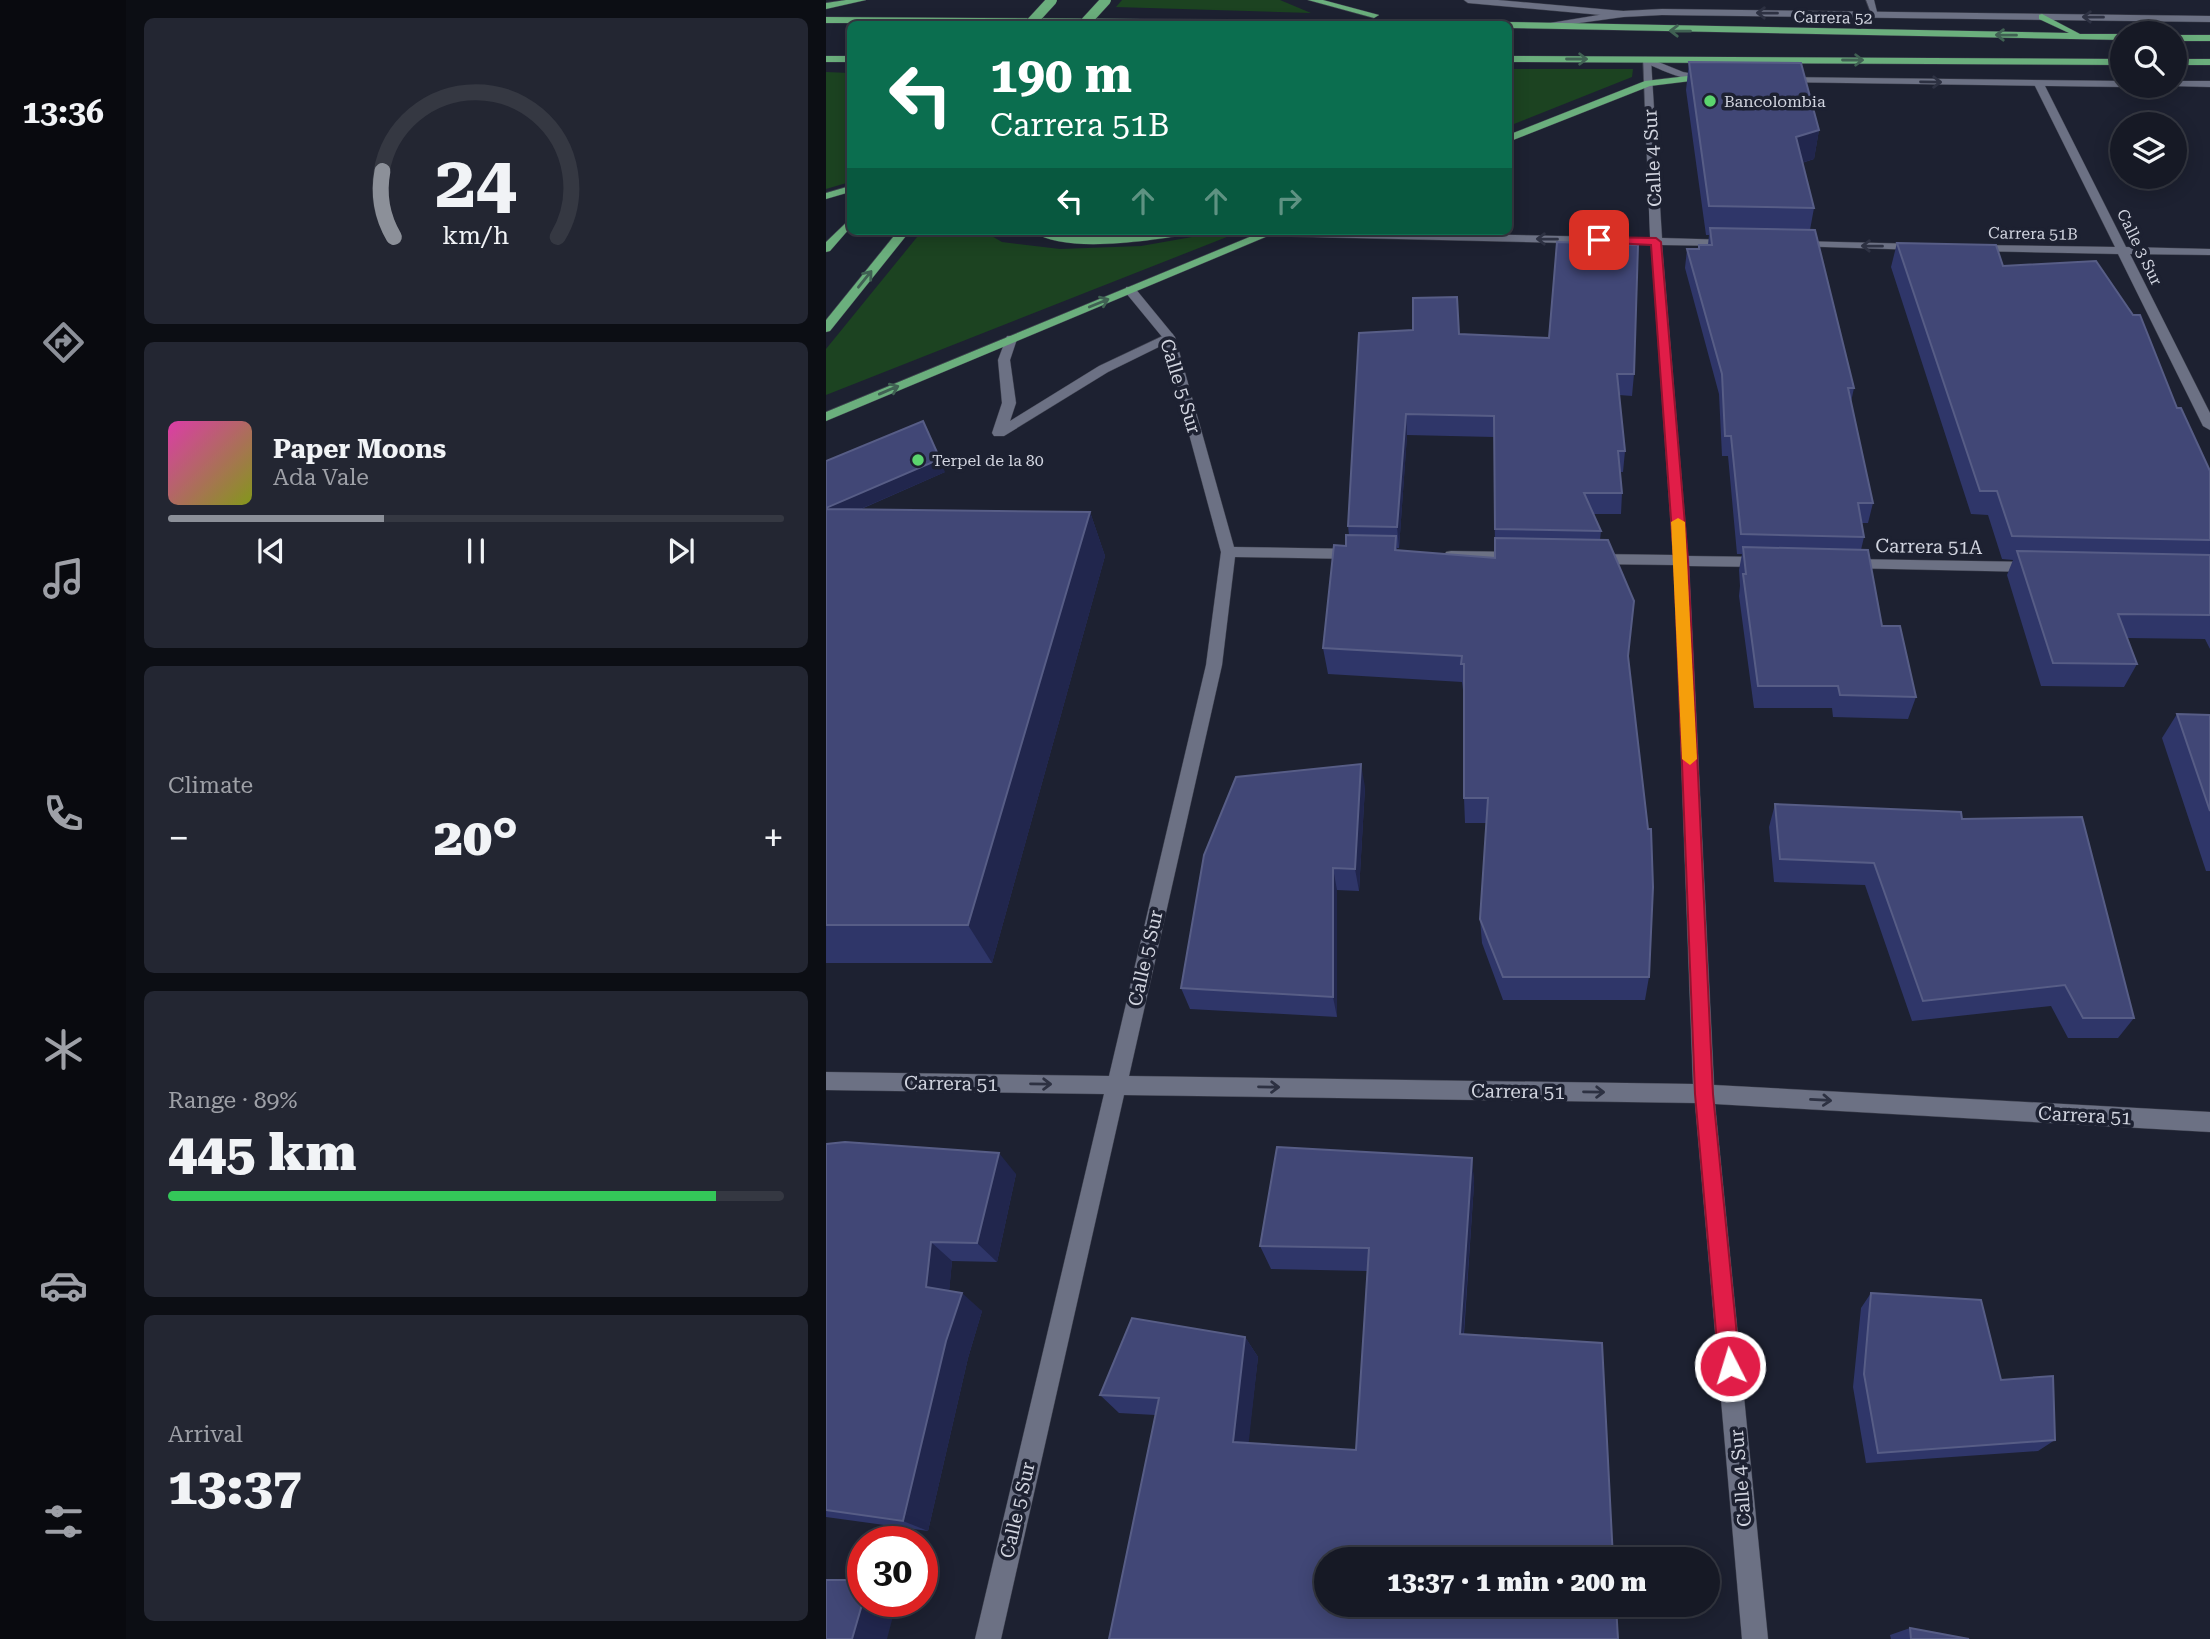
<!DOCTYPE html>
<html lang="en">
<head>
<meta charset="utf-8">
<style>
  :root { --surface:#161925; --page:#232632; --text:#f1f3f6; --muted:#9ea0a7; --line:#353842; --accent:#8c9099 }
  body { margin:0; font-family:"Roboto Serif",serif; background:var(--page); color:var(--text); height:100vh; display:flex; flex-direction:column; font-size:26px; white-space:nowrap }
  * { box-sizing:border-box; margin:0 }
  p { font-size:23px; color:var(--muted) }
  .icon { flex:none; width:38px; height:38px; fill:none; stroke:currentColor; stroke-width:2; stroke-linecap:round; stroke-linejoin:round }
  .map { position:relative; flex:1; overflow:hidden }
  .side { display:flex; flex-direction:column; gap:18px; padding:18px; background:#0c0e14; width:700px }
  .side>* { flex:none }
  .hud { position:absolute; left:21px; top:21px; width:665px; height:214px; border-radius:10px; box-shadow:0 4px 18px #0003,0 0 0 2px var(--line); background:#0b6e4f; color:#fff; overflow:hidden }
  .buttons { position:absolute; left:1284px; top:21px; display:grid; gap:14px }
  .buttons a { display:grid; place-items:center; width:77px; height:77px; border-radius:50%; background:var(--surface); box-shadow:0 4px 18px #0003,0 0 0 2px var(--line); font-size:35px }
  .speed { position:absolute; left:21px; top:1526px; display:flex; gap:14px; font-size:35px; font-weight:700; text-align:center }
  .speed>* { display:grid; place-content:center; width:91px; height:91px; border-radius:50%; background:var(--surface); box-shadow:0 4px 18px #0003,0 0 0 2px var(--line); line-height:1 }
  .speed .limit { border:10px solid #d22; background:#fff; color:#111 }
  .pin { position:absolute; display:grid; place-items:center; width:60px; height:60px; color:#fff; margin:-30px; border-radius:14px; box-shadow:0 4px 10px #0006 }
  .me { position:absolute; width:77px; margin:-38px; rotate:355deg; stroke-linejoin:round; filter:drop-shadow(0 0 5px #0008) }
  .turn { display:flex; align-items:center; gap:24px; height:147px; padding:0 28px; font-size:32px }
  .turn .icon { width:91px; height:91px; stroke-width:2.5 }
  .turn b { display:block; font-size:49px; line-height:60px }
  .lanes { display:flex; align-items:center; height:66px; padding:0 28px; background:#0003; justify-content:center; gap:35px; direction:ltr }
  .lanes .off { opacity:.35 }
  .big { font-size:52px; font-weight:800; line-height:1.1 }
  .side .widget { flex:1; display:flex; flex-direction:column; justify-content:center; gap:10px; min-width:0; padding:0 24px; border-radius:10px; background:var(--page) }
  .side .dial { align-items:center; gap:0 }
  .dial svg { height:182px; overflow:visible; fill:none; stroke:var(--line); stroke-width:7; stroke-linecap:round; text-anchor:middle }
  .dial text { fill:var(--text); stroke:none }
  .song { display:flex; align-items:center; gap:21px }
  .cover { width:84px; height:84px; border-radius:10px; background:linear-gradient(135deg,hsl(320 70% 55%),hsl(70 70% 35%)) }
  .played { height:7px; border-radius:4px; background:linear-gradient(90deg,var(--accent) 35%,var(--line) 35%) }
  .keys { display:flex; justify-content:space-around; direction:ltr }
  .heat { display:flex; justify-content:space-between; align-items:center; font-size:38px; direction:ltr }
  .charge { height:10px; border-radius:5px; background:linear-gradient(90deg,#34c759 89%,var(--line) 0) }
  .trip { position:absolute; left:488px; top:1547px; width:406px; height:70px; border-radius:35px; background:var(--surface); box-shadow:0 4px 18px #0003,0 0 0 2px var(--line); font-weight:800; line-height:70px; text-align:center }
  main { display:flex; flex:1; min-height:0 }
  .menu { display:flex; flex-direction:column; width:126px; justify-content:space-around; align-items:center; background:#090a0f; color:var(--muted) }
  .menu .icon { width:49px; height:49px }
  .menu .selected { color:var(--accent) }
  .menu b { font-size:32px; color:var(--text) }
  .map>svg:first-child { display:block }
  .green { fill:#1c4321 }
  .lines { fill:none; stroke-linecap:round; stroke-linejoin:round }
  .service-casing { stroke:#3c3f4c; stroke-width:1 }
  .minor-casing { stroke:#3c3f4c; stroke-width:1 }
  .tertiary-casing { stroke:#3c3f4c; stroke-width:1 }
  .primary-casing { stroke:#3c3f4c; stroke-width:1 }
  .service { fill:#6c7184; fill-rule:evenodd }
  .minor { fill:#6c7184; fill-rule:evenodd }
  .tertiary { fill:#6c7184; fill-rule:evenodd }
  .primary { fill:#6baf7d; fill-rule:evenodd }
  .primary-bridge-casing { stroke:#3c3f4c; stroke-width:11; stroke-linecap:butt }
  .primary-bridge { stroke:#6baf7d; stroke-width:10 }
  .wall { fill:#2f3669; fill-rule:evenodd }
  .shaded-wall { fill:#21264d }
  .building { fill:#414776; stroke:#575d86; stroke-width:2 }
  .oneway { stroke:#2d3142 }
  .oneway2 { stroke:#406153 }
  .route { fill:#e11d48; stroke:#92132f; stroke-width:2 }
  .slow { fill:#f59e0b }
  .poi-dot { fill:#5bd56e; stroke:#1d2131; stroke-width:2.5 }
  .labels { text-anchor:middle; stroke-width:7; stroke-linejoin:round; paint-order:stroke }
  .far-street-label { font-size:16px; fill:#d1d4df; stroke:#1d2131 }
  .far-poi-label { font-size:16px; fill:#d1d4df; stroke:#1d2131; text-anchor:start }
  .street-label { font-size:19px; fill:#d1d4df; stroke:#1d2131 }
</style>
</head>
<body>
<main>
<nav class="menu">
<b>13:36</b>
<svg class="icon selected" aria-label="directions" viewBox="0 0 24 24"><path d="M12 3l9 9-9 9-9-9zM9 14v-3h6M13 9l2 2-2 2"/></svg>
<svg class="icon" aria-label="music" viewBox="0 0 24 24"><path d="M9 18V5l10-2v13"/><circle cx="6" cy="18" r="3"/><circle cx="16" cy="16" r="3"/></svg>
<svg class="icon" aria-label="phone" viewBox="0 0 24 24"><path d="M5 4h4l2 5-3 2q2 4 5 5l2-3 5 2v4C11 20 4 13 5 4z"/></svg>
<svg class="icon" aria-label="climate" viewBox="0 0 24 24"><path d="M12 3v18M4 7l16 10M4 17L20 7"/></svg>
<svg class="icon" aria-label="car" viewBox="0 0 24 24"><path d="M5 17H2v-5l4-1 3-4h7l3 4 3 1v5h-3M9 17h6M6 11h13"/><circle cx="7" cy="17" r="2"/><circle cx="17" cy="17" r="2"/></svg>
<svg class="icon" aria-label="filters" viewBox="0 0 24 24"><path d="M4 7h16M4 17h16"/><circle cx="9" cy="7" r="2"/><circle cx="15" cy="17" r="2"/></svg>
</nav>
<section class="side">
<div class="widget dial"><svg viewBox="0 0 100 80">
<path d="M14 69A42 42 0 1 1 86 69"/>
<path d="M14 69A42 42 0 0 1 9 40" stroke="#8c9099"/>
<text x="50" y="56" font-size="32" font-weight="700">24</text>
<text x="50" y="72" font-size="11">km/h</text>
</svg></div>
<div class="widget">
<div class="song"><i class="cover"></i><div><b>Paper Moons</b><p>Ada Vale</p></div></div>
<div class="played"></div>
<div class="keys"><svg class="icon" aria-label="previous" viewBox="0 0 24 24"><path d="M18 5L8 12l10 7zM5 5v14"/></svg><svg class="icon" aria-label="pause" viewBox="0 0 24 24"><path d="M8 5v14M16 5v14"/></svg><svg class="icon" aria-label="next" viewBox="0 0 24 24"><path d="M6 5l10 7-10 7zM19 5v14"/></svg></div>
</div>
<div class="widget"><p>Climate</p>
<div class="heat"><a>−</a><b class="big">20°</b><a>+</a></div>
</div>
<div class="widget"><p>Range · 89%</p><b class="big">445 km</b><div class="charge"></div></div>
<div class="widget"><p>Arrival</p><b class="big">13:37</b></div>
</section>
<div class="map">
<svg width="1384" height="1639" viewBox="0 0 1384 1639">
  <rect width="100%" height="100%" fill="#1d2131"/>
  <path class="green" d="M296 0H454L485 13 290 7Z
    M683 69H807L806 77 683 126Z
    M0 72 24 73V182L0 189Z
    M96 231H157L176 242 234 249 315 246 400 231H416L0 395V349Z"/>
  <g class="lines">
    <defs>
      <path id="service" d="M638 0H672L797 11 802 14 797 17 642 3Z
        M343 333 347 334V340L282 372 178 436H168L166 433 176 403 172 360 181 336H189L191 339 184 360 190 403 184 421 273 366Z"/>
      <path id="minor" d="M1040 0H1048L1052 16H1046Z
        M817 58 825 60 836 238 905 240 911 243 905 246 836 245 862 556 936 557 943 562 936 567 863 566 888 1085 1384 1112V1132L889 1104 942 1639H916L869 1103 298 1095 175 1639H149L278 1094 0 1090V1072L283 1076 380 665 395 552 337 338 300 293V287H308L349 337 408 547 530 549 537 554 530 559 409 557 396 665 303 1076 867 1084 848 565 768 564 761 559 768 554 847 555 825 245 442 236 436 233 508 231 824 238Z
        M1213 81 1218 84 1300 247 1384 249V255L1304 254 1384 413V430L1377 426 1292 254 1150 251 1144 248 1150 245 1289 247 1208 84Z
        M971 241 1094 244 1100 247 1094 250 967 246 965 244Z
        M625 551 691 552 698 557 691 562 620 560 618 556 620 552Z
        M1024 559 1206 562 1213 567 1206 572 1019 568 1017 564 1019 560Z"/>
      <path id="tertiary" d="M836 9 1384 16V22L836 15 797 17 717 28 712 25 797 11Z
        M820 57 857 72 888 78C871 88 834 69 817 62V58Z
        M956 77 1297 81V86H1301L1297 87 953 82V78Z
        M1349 81H1384V87L1346 86H1349Z"/>
      <path id="primary" d="M20 0H40L0 9V3Z
        M482 0H497L553 15 548 18Z
        M1216 14 1254 34H1297V40L682 28V24H678L682 22 1243 33 1213 19V15Z
        M0 17 641 21 646 24 0 23Z
        M1349 35H1384V41H1349Z
        M0 56H24V62H0Z
        M682 56 1297 59V65L682 62Z
        M1349 59H1384V65H1349Z
        M870 75 875 78 873 80 824 86 682 142V135L819 81Z
        M24 186V192L0 199V193Z
        M24 219V228L4 251 0 252V242Z
        M72 231H84L4 331 0 332V320Z
        M206 231H226L248 237 371 231 365 234C326 240 239 255 206 231Z
        M438 231H454L0 421V412Z"/>
    </defs>
    <use href="#service" class="service-casing"/>
    <use href="#minor" class="minor-casing"/>
    <use href="#tertiary" class="tertiary-casing"/>
    <use href="#primary" class="primary-casing"/>
    <use href="#service" class="service"/>
    <use href="#minor" class="minor"/>
    <use href="#tertiary" class="tertiary"/>
    <use href="#primary" class="primary"/>
    <defs>
      <path id="primary-bridge" d="M204 24 226 0
        M258 24 280 0"/>
    </defs>
    <use href="#primary-bridge" class="primary-bridge-casing"/>
    <use href="#primary-bridge" class="primary-bridge"/>
  </g>
  <path class="wall" d="M863 62 993 130 988 159 976 163 988 208 984 230 1028 388 1025 402 1047 503 1042 523H1036L1038 537 1035 550 1056 626 1090 697 1082 719 1007 717 1006 708H928L913 596 914 586 913 570 916 554H911L902 456H896L893 394 859 268 861 249H873V245H882L883 235H880L860 90Z
    M1071 243 1177 266 1351 408 1384 471V649L1379 639 1301 638 1311 664 1298 687 1215 686 1181 575 1187 560 1176 559 1162 515 1145 514 1065 267Z
    M587 330 633 334 808 374 806 396 793 395 799 451 797 472H794L796 493 795 514H767L775 531 774 540 802 657 823 977 819 1000H677L656 943 654 919 660 823H639L638 798V690H637L636 682 502 674 497 648 520 546 523 535 522 526ZM581 435 668 437 669 558 571 550V548H573Z
    M0 461 119 472 33 510 264 512 279 556 166 963H0Z
    M1351 714 1384 715V871H1380L1336 738Z
    M539 787 533 891 511 890V1017L364 1009 355 988Z
    M949 804 1136 819 1308 1018 1292 1038H1242L1225 1006 1086 1021 1039 885 948 882 943 827Z
    M0 1144 190 1174 171 1262 126 1261 123 1291 156 1311 142 1358 102 1531 0 1517Z
    M646 1158 648 1184 638 1334 787 1559 329 1415 293 1413 274 1395 419 1337 432 1357 422 1443 530 1450 541 1271 445 1269 434 1246Z
    M1045 1293 1229 1440 1212 1451 1040 1463 1027 1387 1035 1308Z
    M1084 1628 1143 1639H1065L1064 1635Z"/>
  <path class="shaded-wall" d="M993 130 988 159 965 166 970 137Z
    M580 414 581 435 573 548 571 527Z
    M97 421 119 472 0 524V508Z
    M264 512 279 556 166 963 142 925Z
    M535 764 539 787 533 891 529 869Z
    M507 868 511 890V1017L507 997Z
    M173 1153 190 1174 171 1262 151 1243Z
    M646 1158 648 1184 636 1354 634 1334Z
    M105 1242 126 1261 122 1305 100 1287Z
    M136 1293 156 1311 142 1358 102 1531 77 1521 120 1341Z
    M419 1337 432 1357 421 1458 407 1442Z
    M37 1601H71L61 1639H26Z"/>
  <path class="building" d="M863 62 975 63 993 130 970 137 988 208 883 206Z
    M884 228 989 230 1028 388H1022L1047 503H1032L1038 537 915 534 905 436H899L896 374 861 249H873V245H886Z
    M731 242 812 245 808 374H791L799 451H792L796 493H758L775 531 669 529 668 416 580 414 571 527 522 526 533 333 587 330V298L631 297 633 334 723 338Z
    M1071 243 1170 245 1177 266 1270 261 1307 315H1314L1351 408H1355L1384 471V540L1186 536 1171 491H1154Z
    M97 421 114 459 0 508V461Z
    M0 509 264 512 142 925H0Z
    M520 535 570 536 569 550 669 558V538L782 540 808 601 802 656 822 829H825L827 887 823 977H677L654 919 662 798H638V664H635L636 656 497 648 508 545 520 546Z
    M917 547 1042 550 1056 626H1074L1090 697 1014 695 1012 686H932L917 574H920Z
    M1191 551 1384 555V615L1292 614 1311 664 1227 663Z
    M1351 714 1384 715V811Z
    M535 764 529 869 507 868V997L355 988 378 855 410 777Z
    M949 804 1135 812 1136 819 1256 817 1308 1018H1257L1239 985 1097 1001 1048 863 954 859Z
    M19 1142 173 1153 151 1243 105 1242 100 1287 136 1293 120 1341 77 1521 0 1510V1144Z
    M451 1147 646 1158 634 1334 776 1343 787 1559H500V1605H790L792 1639H283L333 1398 274 1395 306 1318 419 1337 407 1442 530 1450 543 1248 434 1246Z
    M1045 1293 1155 1300 1175 1380 1227 1376 1229 1440 1052 1453 1038 1374Z
    M0 1580H37V1601L26 1639H0Z
    M1084 1628 1143 1639H1085Z"/>
  <defs><path id="oneway-shaft" d="M-6 0H5M1.5-3L5.5 0L1.5 3" fill="none" stroke-width="1.6" stroke-linecap="round" stroke-linejoin="round" transform="scale(1.75)"/></defs>
  <g class="oneway">
    <use href="#oneway-shaft" transform="translate(941 13) rotate(-179)"/>
    <use href="#oneway-shaft" transform="translate(1267 17) rotate(-179)"/>
    <use href="#oneway-shaft" transform="translate(1105 82) rotate(1)"/>
    <use href="#oneway-shaft" transform="translate(721 239) rotate(-179)"/>
    <use href="#oneway-shaft" transform="translate(1046 246) rotate(-179)"/>
    <use href="#oneway-shaft" transform="translate(215 1084) rotate(1)"/>
    <use href="#oneway-shaft" transform="translate(443 1087) rotate(1)"/>
    <use href="#oneway-shaft" transform="translate(768 1092) rotate(1)"/>
    <use href="#oneway-shaft" transform="translate(995 1100) rotate(3)"/>
  </g>
  <g class="oneway2">
    <use href="#oneway-shaft" transform="translate(854 31) rotate(-179)"/>
    <use href="#oneway-shaft" transform="translate(1180 35) rotate(-179)"/>
    <use href="#oneway-shaft" transform="translate(751 59)"/>
    <use href="#oneway-shaft" transform="translate(1027 60)"/>
    <use href="#oneway-shaft" transform="translate(39 279) rotate(-51)"/>
    <use href="#oneway-shaft" transform="translate(273 303) rotate(-22)"/>
    <use href="#oneway-shaft" transform="translate(63 390) rotate(-23)"/>
  </g>
  <path class="route" d="M773 237 830 238 835 242 862 560 887 1094 914 1366 911 1374 904 1377 896 1374 893 1366 869 1094 848 560 825 245 769 242 768 240Z"/>
  <path class="slow" d="M852 518 859 522 871 759 864 765 856 759 845 522Z"/>
  <g class="poi-dot">
    <circle cx="884" cy="101" r="7"/>
    <circle cx="92" cy="460" r="7"/>
  </g>
  <g class="labels">
    <g class="far-street-label">
      <text transform="translate(1007 17) rotate(1)" y="6">Carrera 52</text>
      <text transform="translate(1207 233) rotate(1)" y="6">Carrera 51B</text>
      <text transform="translate(1314 247) rotate(64)" y="6">Calle 3 Sur</text>
    </g>
    <g class="far-poi-label">
      <text x="898" y="107">Bancolombia</text>
      <text x="106" y="466">Terpel de la 80</text>
    </g>
    <g class="street-label">
      <text transform="translate(826 158) rotate(-93)" y="7">Calle 4 Sur</text>
      <text transform="translate(355 386) rotate(73)" y="7">Calle 5 Sur</text>
      <text transform="translate(1103 546) rotate(1)" y="7">Carrera 51A</text>
      <text transform="translate(319 958) rotate(-77)" y="7">Calle 5 Sur</text>
      <text transform="translate(125 1083) rotate(1)" y="7">Carrera 51</text>
      <text transform="translate(692 1091) rotate(1)" y="7">Carrera 51</text>
      <text transform="translate(1259 1115) rotate(3)" y="7">Carrera 51</text>
      <text transform="translate(914 1478) rotate(-95)" y="7">Calle 4 Sur</text>
      <text transform="translate(191 1510) rotate(-77)" y="7">Calle 5 Sur</text>
    </g>
  </g>
</svg>
<div class="buttons">
<a><svg class="icon" aria-label="search" viewBox="0 0 24 24"><circle cx="10" cy="10" r="6"/><path d="M15 15l6 6"/></svg></a>
<a><svg class="icon" aria-label="layers" viewBox="0 0 24 24"><path d="M12 4l9 5-9 5-9-5zM3 14l9 5 9-5"/></svg></a>
</div>
<div class="speed"><div class="limit">30</div></div>
<div class="pin" style="left:773px;top:240px;background:#d93025"><svg class="icon" aria-label="arrive" viewBox="0 0 24 24"><path d="M6 21V4h12l-3 4 3 4H6"/></svg></div>
<svg class="me" style="left:904px;top:1366px" viewBox="-20 -20 40 40"><circle r="17" fill="#e11d48" stroke="#fff" stroke-width="3"/><path d="M0-11L8 9 0 5-8 9z" fill="#fff"/></svg>
<div class="trip">13:37 · 1 min · 200 m</div>
<div class="hud">
<div class="turn"><svg class="icon" aria-label="left" viewBox="0 0 24 24"><path d="M17 20v-9H6M10 6l-5 5 5 5"/></svg><div><b>190 m</b>Carrera 51B</div></div>
<div class="lanes"><svg class="icon" aria-label="left" viewBox="0 0 24 24"><path d="M17 20v-9H6M10 6l-5 5 5 5"/></svg><svg class="icon off" aria-label="ahead" viewBox="0 0 24 24"><path d="M12 20V5M6 11l6-6 6 6"/></svg><svg class="icon off" aria-label="ahead" viewBox="0 0 24 24"><path d="M12 20V5M6 11l6-6 6 6"/></svg><svg class="icon off" aria-label="right" viewBox="0 0 24 24"><path d="M7 20v-9h11M14 6l5 5-5 5"/></svg></div>
</div>
</div>
</main>
</body>
</html>
